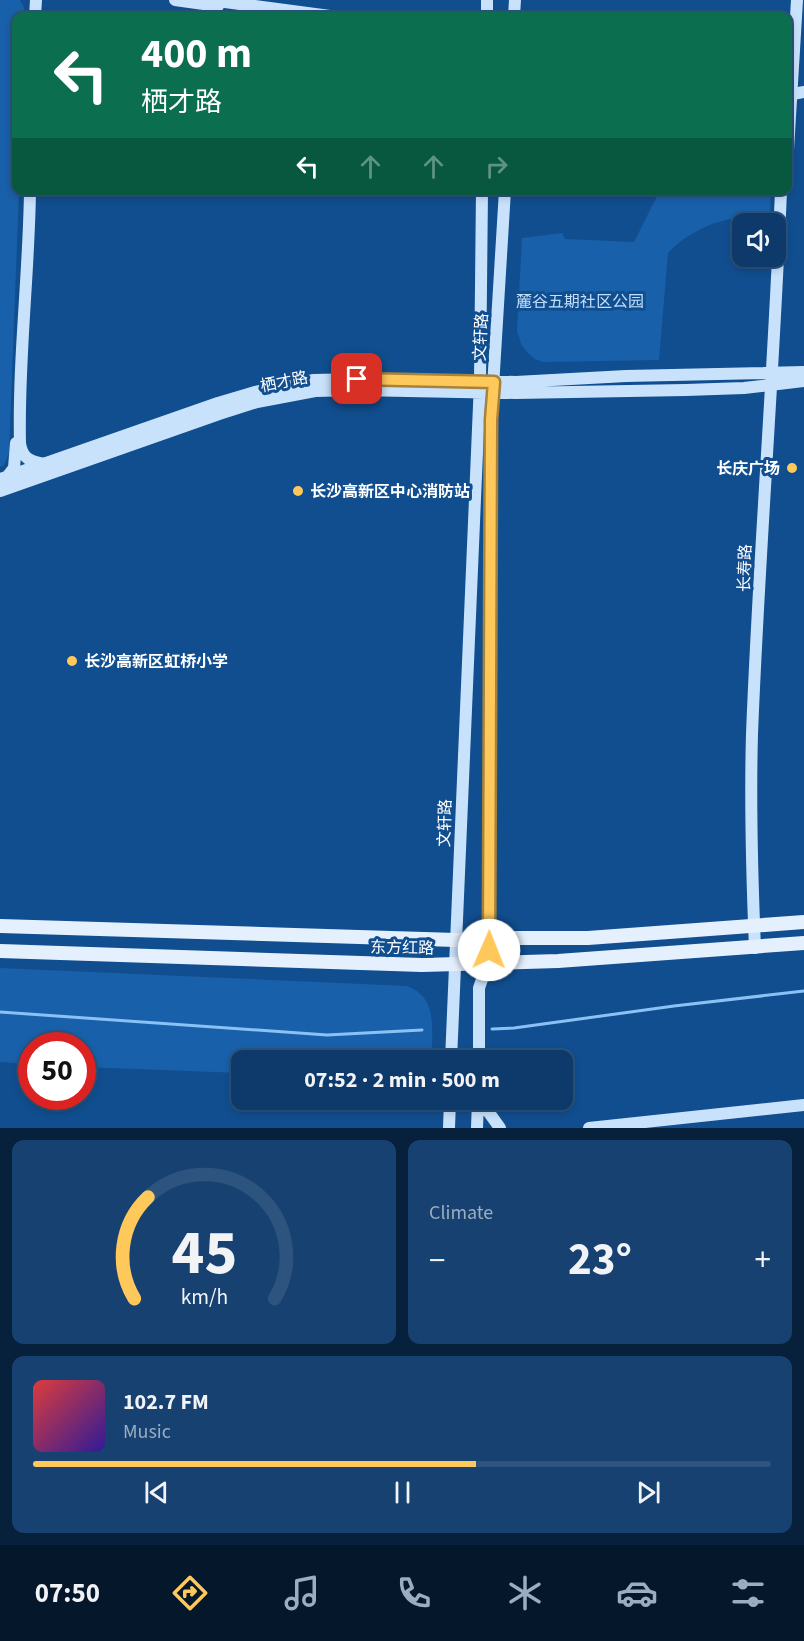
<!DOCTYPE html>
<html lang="en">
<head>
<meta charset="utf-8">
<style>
  :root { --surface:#0d3a6b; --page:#164171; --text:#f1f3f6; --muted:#9aadc1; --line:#2d547e; --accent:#ffc85b }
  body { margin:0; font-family:"Source Sans 3","Noto Sans SC",sans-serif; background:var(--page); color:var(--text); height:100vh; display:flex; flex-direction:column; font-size:22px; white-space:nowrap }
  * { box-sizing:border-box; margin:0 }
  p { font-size:20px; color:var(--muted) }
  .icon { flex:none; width:33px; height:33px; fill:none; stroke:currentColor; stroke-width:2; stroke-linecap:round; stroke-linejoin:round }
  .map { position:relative; height:1128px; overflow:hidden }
  .panel { display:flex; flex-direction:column; gap:12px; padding:12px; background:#07203b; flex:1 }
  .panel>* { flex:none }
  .guide { position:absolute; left:12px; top:12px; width:780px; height:183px; border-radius:12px; box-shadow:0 3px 9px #0003,0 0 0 2px var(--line); background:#0b6e4f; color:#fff; overflow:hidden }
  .buttons { position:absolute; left:732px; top:213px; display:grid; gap:12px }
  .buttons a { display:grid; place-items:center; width:54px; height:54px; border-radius:12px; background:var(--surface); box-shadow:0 3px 9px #0003,0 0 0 2px var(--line); font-size:30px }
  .speed { position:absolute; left:18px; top:1032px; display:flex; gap:12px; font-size:30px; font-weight:700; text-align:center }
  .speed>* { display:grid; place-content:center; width:78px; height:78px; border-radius:50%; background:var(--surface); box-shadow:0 3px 9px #0003,0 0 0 2px var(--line); line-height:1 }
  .speed .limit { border:9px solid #d22; background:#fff; color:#111 }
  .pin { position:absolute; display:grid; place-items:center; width:51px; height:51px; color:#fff; margin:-26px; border-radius:12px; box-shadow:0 3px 9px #0006 }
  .me { position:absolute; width:66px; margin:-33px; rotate:1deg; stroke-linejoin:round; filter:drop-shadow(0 0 4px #0008) }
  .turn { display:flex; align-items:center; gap:21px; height:126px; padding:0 30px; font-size:27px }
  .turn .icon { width:78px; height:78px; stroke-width:2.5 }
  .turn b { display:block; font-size:42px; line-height:51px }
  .lanes { display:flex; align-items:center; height:57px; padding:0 30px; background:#0003; justify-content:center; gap:30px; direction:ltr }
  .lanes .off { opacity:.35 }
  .big { font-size:45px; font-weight:700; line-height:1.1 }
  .panel .card { flex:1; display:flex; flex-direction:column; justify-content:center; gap:9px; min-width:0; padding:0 21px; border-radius:12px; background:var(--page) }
  .panel .dial { align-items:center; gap:0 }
  .dial svg { height:156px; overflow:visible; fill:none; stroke:var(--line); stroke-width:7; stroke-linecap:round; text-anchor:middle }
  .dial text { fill:var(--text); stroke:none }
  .song { display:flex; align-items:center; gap:18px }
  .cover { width:72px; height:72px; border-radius:9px; background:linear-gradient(135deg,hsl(0 70% 55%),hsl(250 70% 35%)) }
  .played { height:6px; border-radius:3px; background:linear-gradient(90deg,var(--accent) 60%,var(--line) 60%) }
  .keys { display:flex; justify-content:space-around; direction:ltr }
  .heat { display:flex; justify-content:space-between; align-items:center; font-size:33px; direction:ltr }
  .panel .tiles { flex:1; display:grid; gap:12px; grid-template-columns:1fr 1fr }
  .card:last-child { grid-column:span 2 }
  .trip { position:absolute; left:231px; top:1050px; width:342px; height:60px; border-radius:12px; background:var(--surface); box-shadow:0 3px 9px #0003,0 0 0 2px var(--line); font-weight:700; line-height:60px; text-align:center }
  .tabs { display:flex; height:96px; justify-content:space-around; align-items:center; background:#05172b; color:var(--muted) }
  .tabs .icon { width:42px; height:42px }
  .tabs .active { color:var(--accent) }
  .tabs b { font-size:27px; color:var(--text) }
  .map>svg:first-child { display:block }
  .green { fill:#1860a9 }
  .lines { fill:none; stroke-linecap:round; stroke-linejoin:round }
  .stream { stroke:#8bc2f6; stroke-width:3 }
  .secondary { stroke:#c9e2fc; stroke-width:12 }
  .primary { stroke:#e5f0ff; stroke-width:14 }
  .route-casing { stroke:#a6823b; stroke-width:15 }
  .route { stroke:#ffc85b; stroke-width:10 }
  .poi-dot { fill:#ffc85b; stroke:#114e8f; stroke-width:2 }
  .labels { text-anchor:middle; stroke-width:6; stroke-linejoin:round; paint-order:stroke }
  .park-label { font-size:16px; fill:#c1dffd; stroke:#114e8f }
  .street-label { font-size:16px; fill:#fff; stroke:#114e8f }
  .poi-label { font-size:16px; font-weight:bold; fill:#fff; stroke:#114e8f; text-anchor:start }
</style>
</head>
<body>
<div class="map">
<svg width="804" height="1128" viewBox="0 0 804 1128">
  <rect width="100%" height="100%" fill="#114e8f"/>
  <path class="green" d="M0 0H20L24 7V16H16V190L19 191 9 453 4 465 0 467Z
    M660 190 771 191 770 217C757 217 744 217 731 219 710 222 682 237 668 253L659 360 543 362 535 359 528 353 522 346 517 331 522 238 562 233 565 239 634 242Z
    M0 968 407 986C439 998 431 1029 432 1058L384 1057 367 1060H242L241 1073 83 1067 82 1046H32L31 1064 0 1062Z"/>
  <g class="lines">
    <path class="stream" d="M0 1012 327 1035 422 1030
      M492 1029 514 1028 674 1006 804 991"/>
    <path class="secondary" d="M175 0 218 6
      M210 0 330 16
      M35 16 36 0
      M487 16V0
      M514 16 515 0
      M788 95 804 92
      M788 150 797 0
      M30 190C29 275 18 359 20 443 22 459 31 462 46 464
      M7 477 14 468 16 443
      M0 479 218 403 255 392 314 380 357 379 516 382 626 376 804 372
      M0 491 219 414 257 402 315 391 357 390 515 393 686 390 744 388 804 381
      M755 948C752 877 750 805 752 734 759 553 774 372 781 190
      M451 1060 480 382 482 190
      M479 1060V988L488 962 489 938 491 420 505 190
      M480 1100 500 1128
      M449 1128 450 1100
      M477 1128 478 1100
      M589 1128 804 1105"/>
    <path class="primary" d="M0 926 456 940 489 938H588L804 922
      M0 951 422 965 558 961 804 943"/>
  </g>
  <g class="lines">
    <defs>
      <path id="route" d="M357 379 494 382 491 420 489 950"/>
    </defs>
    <use href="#route" class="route-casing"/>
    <use href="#route" class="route"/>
  </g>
  <g class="poi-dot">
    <circle cx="792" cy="468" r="6"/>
    <circle cx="298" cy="491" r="6"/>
    <circle cx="72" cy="661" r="6"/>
  </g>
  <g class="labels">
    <g class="park-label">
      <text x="580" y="307">麓谷五期社区公园</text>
    </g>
    <g class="street-label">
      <text transform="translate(480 337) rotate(-87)" y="6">文轩路</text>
      <text transform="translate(284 381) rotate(-11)" y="6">栖才路</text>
      <text transform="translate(744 568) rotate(-88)" y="6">长寿路</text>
      <text transform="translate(444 823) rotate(-88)" y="6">文轩路</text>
      <text transform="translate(402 947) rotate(1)" y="6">东方红路</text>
    </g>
    <g class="poi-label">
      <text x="780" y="474" text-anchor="end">长庆广场</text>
      <text x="310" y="497">长沙高新区中心消防站</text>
      <text x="84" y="667">长沙高新区虹桥小学</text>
    </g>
  </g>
</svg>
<div class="buttons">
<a><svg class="icon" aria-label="sound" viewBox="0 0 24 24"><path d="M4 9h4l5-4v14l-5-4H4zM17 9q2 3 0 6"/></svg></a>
</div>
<div class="speed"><div class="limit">50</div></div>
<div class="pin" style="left:357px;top:379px;background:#d93025"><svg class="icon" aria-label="arrive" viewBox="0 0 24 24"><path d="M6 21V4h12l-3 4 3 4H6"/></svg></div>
<svg class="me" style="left:489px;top:950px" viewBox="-20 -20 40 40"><circle r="19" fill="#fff"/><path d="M0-13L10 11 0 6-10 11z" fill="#ffc85b"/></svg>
<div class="trip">07:52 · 2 min · 500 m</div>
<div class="guide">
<div class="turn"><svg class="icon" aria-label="left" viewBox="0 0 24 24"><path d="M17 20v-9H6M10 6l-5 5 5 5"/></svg><div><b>400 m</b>栖才路</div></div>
<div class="lanes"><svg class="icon" aria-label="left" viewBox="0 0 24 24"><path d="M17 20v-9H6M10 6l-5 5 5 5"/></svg><svg class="icon off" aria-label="ahead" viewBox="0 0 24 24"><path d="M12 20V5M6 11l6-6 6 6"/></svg><svg class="icon off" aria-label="ahead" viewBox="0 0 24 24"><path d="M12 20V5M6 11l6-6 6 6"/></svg><svg class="icon off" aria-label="right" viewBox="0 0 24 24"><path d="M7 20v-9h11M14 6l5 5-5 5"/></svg></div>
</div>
</div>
<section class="panel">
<div class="tiles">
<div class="card dial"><svg viewBox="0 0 100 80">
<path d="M14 69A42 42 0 1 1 86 69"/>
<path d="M14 69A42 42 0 0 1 21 17" stroke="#ffc85b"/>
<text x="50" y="56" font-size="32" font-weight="700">45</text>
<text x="50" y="72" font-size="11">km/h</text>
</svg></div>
<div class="card"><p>Climate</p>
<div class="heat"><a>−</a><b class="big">23°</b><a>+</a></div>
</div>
<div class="card">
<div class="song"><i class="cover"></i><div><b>102.7 FM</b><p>Music</p></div></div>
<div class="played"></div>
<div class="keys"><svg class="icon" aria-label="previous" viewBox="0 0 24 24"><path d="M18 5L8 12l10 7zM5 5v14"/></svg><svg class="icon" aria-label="pause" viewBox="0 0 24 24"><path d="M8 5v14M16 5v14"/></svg><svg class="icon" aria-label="next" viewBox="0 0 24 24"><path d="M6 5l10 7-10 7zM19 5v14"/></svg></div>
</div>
</div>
</section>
<nav class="tabs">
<b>07:50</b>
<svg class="icon active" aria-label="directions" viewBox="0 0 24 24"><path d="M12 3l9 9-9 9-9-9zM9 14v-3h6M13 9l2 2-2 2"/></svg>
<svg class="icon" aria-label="music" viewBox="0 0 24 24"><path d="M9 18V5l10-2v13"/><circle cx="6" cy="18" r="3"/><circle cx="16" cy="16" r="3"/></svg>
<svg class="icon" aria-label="phone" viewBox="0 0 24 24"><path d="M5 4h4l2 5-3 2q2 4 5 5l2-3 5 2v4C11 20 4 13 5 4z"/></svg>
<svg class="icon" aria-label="climate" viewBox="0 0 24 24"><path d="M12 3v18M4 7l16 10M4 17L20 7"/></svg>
<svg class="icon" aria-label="car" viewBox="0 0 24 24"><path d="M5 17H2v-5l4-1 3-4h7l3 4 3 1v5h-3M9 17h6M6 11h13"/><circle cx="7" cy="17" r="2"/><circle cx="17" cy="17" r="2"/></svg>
<svg class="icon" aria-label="filters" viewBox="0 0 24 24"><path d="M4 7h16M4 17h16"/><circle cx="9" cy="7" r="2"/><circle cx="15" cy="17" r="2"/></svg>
</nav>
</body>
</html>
